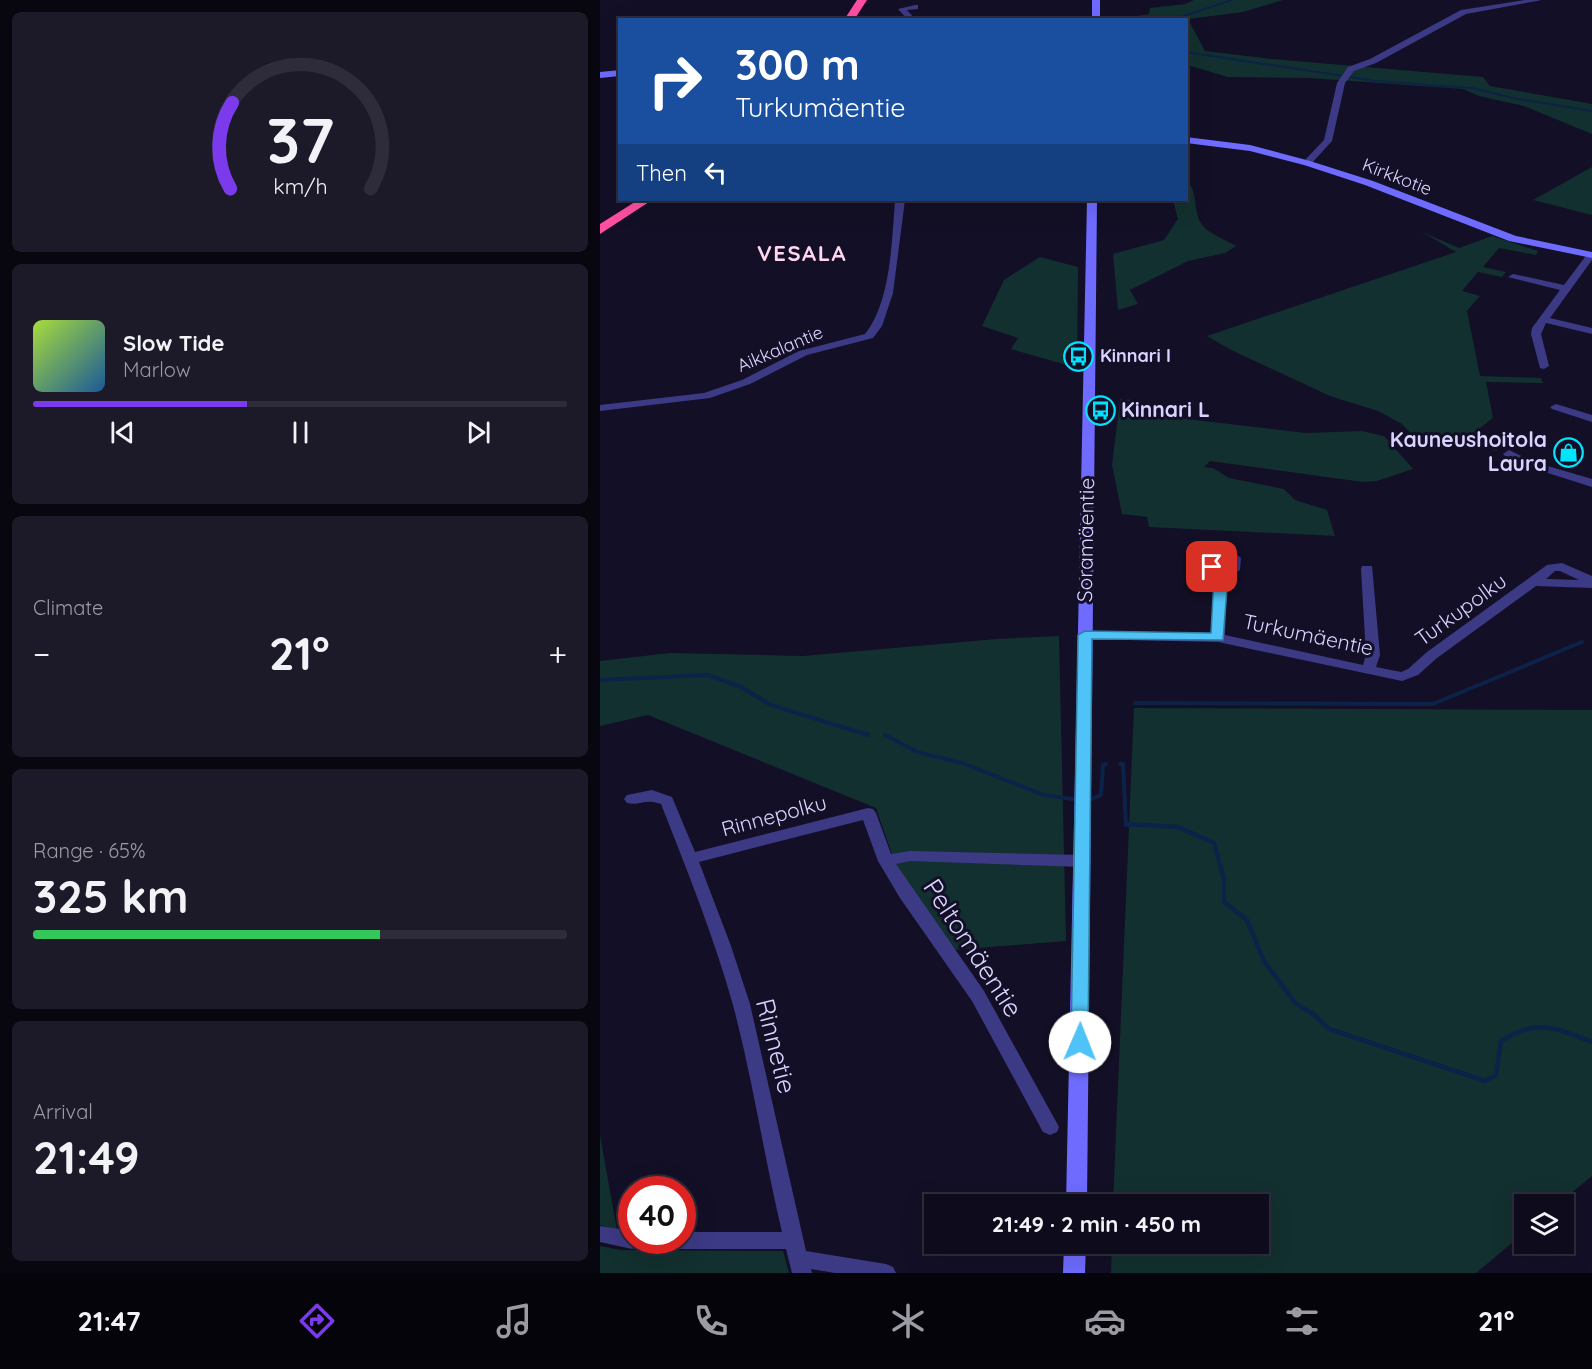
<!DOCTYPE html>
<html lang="en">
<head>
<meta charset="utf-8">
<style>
  :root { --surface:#0e0b1c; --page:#1c1929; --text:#f1f3f6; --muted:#9b9ba3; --line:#2e2b3b; --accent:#7c3aed }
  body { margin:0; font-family:Quicksand,sans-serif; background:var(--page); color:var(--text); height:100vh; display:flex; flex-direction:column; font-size:22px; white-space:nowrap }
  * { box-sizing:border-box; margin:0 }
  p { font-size:20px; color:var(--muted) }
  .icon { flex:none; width:33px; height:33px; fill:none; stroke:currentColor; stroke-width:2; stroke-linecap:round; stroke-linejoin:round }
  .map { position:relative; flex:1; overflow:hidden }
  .details { display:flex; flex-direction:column; gap:12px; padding:12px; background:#08060f; width:600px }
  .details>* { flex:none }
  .guide { position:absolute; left:18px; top:18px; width:570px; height:183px; border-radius:0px; box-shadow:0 6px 24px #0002,0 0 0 2px var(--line); background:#1a4fa0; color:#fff; overflow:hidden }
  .tools { position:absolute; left:914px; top:1194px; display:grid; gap:12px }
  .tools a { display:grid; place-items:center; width:60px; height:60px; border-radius:0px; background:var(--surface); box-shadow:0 6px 24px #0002,0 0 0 2px var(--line); font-size:30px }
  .speed { position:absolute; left:18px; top:1176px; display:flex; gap:12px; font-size:30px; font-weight:700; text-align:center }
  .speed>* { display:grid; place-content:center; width:78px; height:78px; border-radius:50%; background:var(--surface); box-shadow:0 6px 24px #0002,0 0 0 2px var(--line); line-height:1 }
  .speed .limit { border:9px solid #d22; background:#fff; color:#111 }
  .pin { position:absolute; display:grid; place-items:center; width:51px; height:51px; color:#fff; margin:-26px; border-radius:12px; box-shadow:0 3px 9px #0006 }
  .me { position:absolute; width:66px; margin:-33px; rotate:1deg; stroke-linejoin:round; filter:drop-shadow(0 0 4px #0008) }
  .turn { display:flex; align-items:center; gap:21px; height:126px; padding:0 18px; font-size:27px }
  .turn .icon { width:78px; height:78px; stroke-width:2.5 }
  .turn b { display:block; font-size:42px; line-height:51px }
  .then { display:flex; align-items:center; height:57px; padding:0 18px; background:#0003; gap:12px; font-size:22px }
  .big { font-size:45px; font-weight:800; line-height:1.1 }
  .details .tile { flex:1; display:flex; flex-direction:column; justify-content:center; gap:9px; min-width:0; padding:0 21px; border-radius:9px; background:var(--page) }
  .details .dial { align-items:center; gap:0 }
  .dial svg { height:156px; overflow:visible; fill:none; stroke:var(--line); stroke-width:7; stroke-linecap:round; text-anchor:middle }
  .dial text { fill:var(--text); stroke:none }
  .song { display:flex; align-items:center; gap:18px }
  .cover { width:72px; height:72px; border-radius:9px; background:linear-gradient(135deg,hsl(80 70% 55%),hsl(210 70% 35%)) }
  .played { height:6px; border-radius:3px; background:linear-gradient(90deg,var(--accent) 40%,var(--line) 40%) }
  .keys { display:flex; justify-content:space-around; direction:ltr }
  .heat { display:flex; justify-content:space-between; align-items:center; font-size:33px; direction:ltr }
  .charge { height:9px; border-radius:4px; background:linear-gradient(90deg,#34c759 65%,var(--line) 0) }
  .trip { position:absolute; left:324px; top:1194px; width:345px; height:60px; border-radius:0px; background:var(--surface); box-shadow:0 6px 24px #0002,0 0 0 2px var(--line); font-weight:800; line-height:60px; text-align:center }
  .menu { display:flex; height:96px; justify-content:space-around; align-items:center; background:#06040b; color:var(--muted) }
  .menu .icon { width:42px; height:42px }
  .menu .on { color:var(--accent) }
  .menu b { font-size:27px; color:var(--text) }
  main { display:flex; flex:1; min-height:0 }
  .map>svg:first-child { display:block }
  .green { fill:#12302f }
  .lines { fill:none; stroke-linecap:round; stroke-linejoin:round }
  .stream-far2 { stroke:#0c2248; stroke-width:2 }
  .stream-far1 { stroke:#0c2248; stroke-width:4 }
  .stream { stroke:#0c2248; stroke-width:4.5 }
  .street { fill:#3d3a85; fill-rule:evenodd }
  .secondary { fill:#6f6bff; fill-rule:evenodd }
  .highway { fill:#ff4fa3; fill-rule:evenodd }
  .route { fill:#4fc3f7; stroke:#337fa1; stroke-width:1.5 }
  .labels { text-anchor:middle; stroke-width:6; stroke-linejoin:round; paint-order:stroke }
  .far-street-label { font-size:18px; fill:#d9d4ff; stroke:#130f26 }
  .far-poi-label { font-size:18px; font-weight:bold; fill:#d9d4ff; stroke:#130f26; text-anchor:start }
  .poi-label { font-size:21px; font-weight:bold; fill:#d9d4ff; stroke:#130f26; text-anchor:start }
  .street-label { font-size:21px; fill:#d9d4ff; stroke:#130f26 }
  .far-district-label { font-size:22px; font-weight:bold; letter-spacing:1.5px; fill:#ffd6f0; stroke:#130f26 }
  .near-street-label { font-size:26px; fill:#d9d4ff; stroke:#130f26 }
</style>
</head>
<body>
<main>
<section class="details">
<div class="tile dial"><svg viewBox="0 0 100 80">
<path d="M14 69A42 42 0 1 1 86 69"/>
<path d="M14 69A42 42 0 0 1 15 25" stroke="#7c3aed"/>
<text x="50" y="56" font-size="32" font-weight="700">37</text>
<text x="50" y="72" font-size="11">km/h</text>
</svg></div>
<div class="tile">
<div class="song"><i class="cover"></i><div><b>Slow Tide</b><p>Marlow</p></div></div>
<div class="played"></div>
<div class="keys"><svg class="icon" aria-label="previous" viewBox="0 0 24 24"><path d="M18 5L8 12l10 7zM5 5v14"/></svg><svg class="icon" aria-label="pause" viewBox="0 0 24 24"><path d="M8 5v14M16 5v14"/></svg><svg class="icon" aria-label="next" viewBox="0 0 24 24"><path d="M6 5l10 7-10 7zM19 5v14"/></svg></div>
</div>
<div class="tile"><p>Climate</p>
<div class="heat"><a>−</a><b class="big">21°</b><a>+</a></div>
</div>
<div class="tile"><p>Range · 65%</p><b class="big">325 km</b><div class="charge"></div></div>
<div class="tile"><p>Arrival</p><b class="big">21:49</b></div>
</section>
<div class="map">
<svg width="992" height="1273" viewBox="0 0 992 1273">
  <rect width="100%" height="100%" fill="#130f26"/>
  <path class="green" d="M594 0H683L643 12 588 19 605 51 672 59 883 77 890 86 992 104V134L924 106 879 96 863 89 710 78 628 77 587 65 586 20H534L537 16 549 14 550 8 585 4Z
    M992 167V215L933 200Z
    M587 181C599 192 592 213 603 226 610 234 626 240 636 246L625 253 588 261 530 290 538 304 518 310 513 254 564 240 578 219 573 200H586Z
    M822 232 859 248 892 236 938 251 936 255 899 248 883 267 906 272 902 277 878 272 862 291 880 296 867 311 880 376 941 378 943 383 886 382 893 418 870 436 900 448 896 451 861 437 819 442 802 424 778 411 730 396 631 350 607 336 856 252Z
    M440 257 478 267 477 368 411 349 418 338 382 326 404 280Z
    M520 399 535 400 553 413 567 410 578 418 706 433 762 431 784 436 813 469 777 481 763 482 610 461 604 467 613 468 629 478 684 489 695 500 727 510 735 536 549 527 547 517 522 514 512 465Z
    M459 636 466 941 352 950 296 866 276 808 48 715 0 726V661L70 653 203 656 397 639Z
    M534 708 992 710V1176L958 1204H924V1233L876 1273H511L512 1244H658V1204H513Z
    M0 1135 17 1230 0 1225Z
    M0 1246 21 1250 183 1251 189 1273H0Z"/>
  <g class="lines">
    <path class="stream-far2" d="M572 20 632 0
      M586 52 776 81 872 88 913 98 992 111"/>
    <path class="stream-far1" d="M0 680 108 675 141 687 171 705 268 735
      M535 703 833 704 982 642
      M285 735 317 752 362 763 444 795 473 799
      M520 764H523L526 825H531
      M492 799 501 795 503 765 506 764"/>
    <path class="stream" d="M526 824 578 827 614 843 624 879V902L647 920 664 961 696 1004 713 1014 729 1029 885 1081 896 1075 901 1041C936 1018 956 1028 992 1042"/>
    <path class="street" d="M925 0H942L866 14 776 63 754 71 745 83 732 141 710 165H704V161L724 140 737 83 748 67 770 59 861 10Z
      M315 5H318V9L307 10 316 20H308L298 9Z
      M295 200H305L293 293 282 326 273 338 207 355 150 384 110 398 0 411V405L104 393 142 380 199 351 265 334C291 302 292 239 295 200Z
      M992 252V260L950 318 992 328V334L946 323 941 334 949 366 944 369 940 368 931 334 932 328 960 290 908 277 913 274 964 285 988 253Z
      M956 404 992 415V422L952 409 950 407Z
      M909 450 934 462 992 479V487L926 466 905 456 903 454Z
      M619 550 633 552 641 558 640 570 627 578 625 635 763 665 766 655 761 569 762 566H772L780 655 776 667 801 672 808 669 827 652 947 565 962 563 992 576V588L936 586 837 658 818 675 802 681 618 642 485 639 478 635 485 631 611 634 614 577 601 565 605 554ZM622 558 629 560V565L621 570 614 564 615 559ZM955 571H960L979 580 946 579Z
      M52 790 72 797 95 852 268 808 273 809 276 813 291 854 310 851 483 855 489 857 491 861 489 865 483 867 310 861 296 864 384 991 459 1127 457 1132 450 1135 443 1132 372 1001 300 898 278 861 263 820 99 862 131 946 150 1004 206 1251 286 1264 293 1267 296 1273H235L211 1269 212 1273H192L186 1249H66L59 1246 56 1240H82V1232H182C164 1157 153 1080 133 1005 114 937 87 870 61 804 45 798 40 806 27 803L24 799 27 795Z
      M0 1226 32 1231V1240H42L39 1246 32 1249 0 1242Z"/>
    <path class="secondary" d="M492 0H500V20H492Z
      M20 70V76L0 78V72Z
      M586 137 650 145 710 161 773 181 916 236 992 252V258L909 241 765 185 704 165 650 151 586 143Z
      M487 200H497L487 1204H466Z
      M464 1244H486L485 1273H463Z"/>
    <path class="highway" d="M257 0H267L254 20H244Z
      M38 200H52L0 234V224Z"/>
  </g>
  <path class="route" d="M612 563 616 564 628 576 623 640 492 639 488 1042 486 1047H473L471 1042 478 635 485 631 611 633 614 577 605 567Z"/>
  <defs>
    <symbol id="bus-ring" viewBox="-11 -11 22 22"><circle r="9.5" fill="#130f26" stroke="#00e5ff" stroke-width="1.5"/><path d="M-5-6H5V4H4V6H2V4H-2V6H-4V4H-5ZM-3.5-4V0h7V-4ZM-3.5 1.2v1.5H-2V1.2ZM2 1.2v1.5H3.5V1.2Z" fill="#00e5ff"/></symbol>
    <symbol id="shop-ring" viewBox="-11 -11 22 22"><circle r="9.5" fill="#130f26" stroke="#00e5ff" stroke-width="1.5"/><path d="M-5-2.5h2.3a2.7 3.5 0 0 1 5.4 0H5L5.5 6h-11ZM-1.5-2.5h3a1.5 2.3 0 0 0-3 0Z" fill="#00e5ff"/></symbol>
  </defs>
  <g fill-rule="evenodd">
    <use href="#bus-ring" x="462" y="340" width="33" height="33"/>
    <use href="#bus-ring" x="484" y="394" width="33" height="33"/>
    <use href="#shop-ring" x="952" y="436" width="33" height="33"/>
  </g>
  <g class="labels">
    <g class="far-street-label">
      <text transform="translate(797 177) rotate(21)" y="6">Kirkkotie</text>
      <text transform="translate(180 349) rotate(-23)" y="6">Aikkalantie</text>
    </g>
    <g class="far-poi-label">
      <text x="500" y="362">Kinnari I</text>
    </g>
    <g class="poi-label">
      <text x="521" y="417">Kinnari L</text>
      <text x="947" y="447" text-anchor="end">Kauneushoitola<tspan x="947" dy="24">Laura</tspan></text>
    </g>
    <g class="street-label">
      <text transform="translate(486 540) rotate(-89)" y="7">Soramäentie</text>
      <text transform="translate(861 610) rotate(-36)" y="7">Turkupolku</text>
      <text transform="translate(708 635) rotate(12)" y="7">Turkumäentie</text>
      <text transform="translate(174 816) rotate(-15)" y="7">Rinnepolku</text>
    </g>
    <g class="far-district-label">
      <text x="202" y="261">VESALA</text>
    </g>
    <g class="near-street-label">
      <text transform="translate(373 948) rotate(57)" y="9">Peltomäentie</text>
      <text transform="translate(176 1046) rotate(76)" y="9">Rinnetie</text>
    </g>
  </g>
</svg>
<div class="tools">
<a><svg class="icon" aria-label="layers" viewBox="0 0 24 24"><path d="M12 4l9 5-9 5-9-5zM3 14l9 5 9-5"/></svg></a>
</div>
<div class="speed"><div class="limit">40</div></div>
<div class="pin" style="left:612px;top:567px;background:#d93025"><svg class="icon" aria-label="arrive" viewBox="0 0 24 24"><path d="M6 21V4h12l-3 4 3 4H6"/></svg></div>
<svg class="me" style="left:480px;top:1042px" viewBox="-20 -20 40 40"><circle r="19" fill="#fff"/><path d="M0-13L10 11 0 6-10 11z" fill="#4fc3f7"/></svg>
<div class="trip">21:49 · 2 min · 450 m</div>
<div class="guide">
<div class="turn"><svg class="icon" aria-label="right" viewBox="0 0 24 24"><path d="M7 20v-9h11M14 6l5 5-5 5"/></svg><div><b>300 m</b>Turkumäentie</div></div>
<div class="then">Then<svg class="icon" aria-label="left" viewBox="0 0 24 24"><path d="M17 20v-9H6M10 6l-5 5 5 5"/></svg></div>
</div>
</div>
</main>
<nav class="menu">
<b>21:47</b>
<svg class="icon on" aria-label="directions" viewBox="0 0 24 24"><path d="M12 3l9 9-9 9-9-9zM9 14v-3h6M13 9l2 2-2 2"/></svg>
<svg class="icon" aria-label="music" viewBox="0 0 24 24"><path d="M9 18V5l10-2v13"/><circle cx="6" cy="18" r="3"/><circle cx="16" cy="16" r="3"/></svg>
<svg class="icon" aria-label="phone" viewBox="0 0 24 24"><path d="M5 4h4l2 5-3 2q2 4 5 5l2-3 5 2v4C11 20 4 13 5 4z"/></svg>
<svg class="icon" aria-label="climate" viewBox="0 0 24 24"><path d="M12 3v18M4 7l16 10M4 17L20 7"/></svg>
<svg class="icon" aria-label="car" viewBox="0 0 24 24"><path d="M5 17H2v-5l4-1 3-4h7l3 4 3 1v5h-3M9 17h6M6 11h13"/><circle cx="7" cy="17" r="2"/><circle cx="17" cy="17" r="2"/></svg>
<svg class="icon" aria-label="filters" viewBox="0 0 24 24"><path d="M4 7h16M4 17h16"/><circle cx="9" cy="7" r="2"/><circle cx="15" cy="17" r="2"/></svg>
<b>21°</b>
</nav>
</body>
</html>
